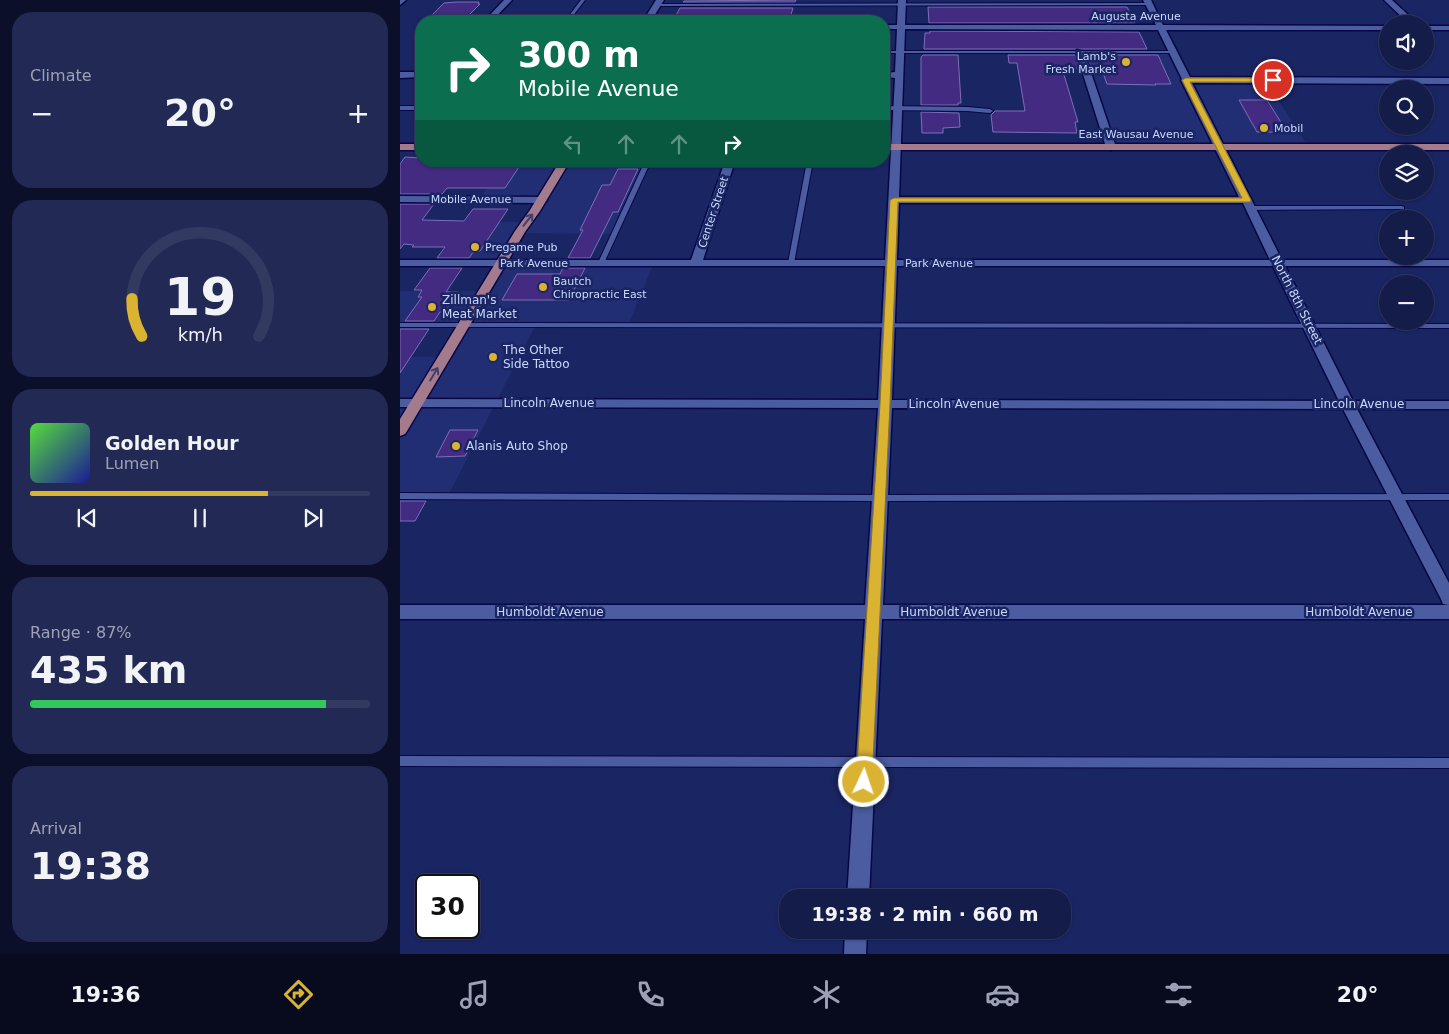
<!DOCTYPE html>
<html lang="en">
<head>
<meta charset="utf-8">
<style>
  :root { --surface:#141c4a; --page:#212954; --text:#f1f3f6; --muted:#9da1b5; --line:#333a62; --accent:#dab333 }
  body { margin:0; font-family:"DejaVu Sans",sans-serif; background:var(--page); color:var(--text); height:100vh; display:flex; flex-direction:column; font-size:19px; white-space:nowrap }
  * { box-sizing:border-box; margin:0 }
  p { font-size:16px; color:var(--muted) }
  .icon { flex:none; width:28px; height:28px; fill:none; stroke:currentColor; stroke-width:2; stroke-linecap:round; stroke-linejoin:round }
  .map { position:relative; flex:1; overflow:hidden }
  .details { display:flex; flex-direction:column; gap:12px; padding:12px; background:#0b0f29; width:400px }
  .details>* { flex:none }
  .banner { position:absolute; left:15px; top:15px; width:475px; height:152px; border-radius:20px; box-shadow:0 1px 4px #0004,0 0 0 1px var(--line); background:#0b6e4f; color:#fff; overflow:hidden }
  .controls { position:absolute; left:979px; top:15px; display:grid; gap:10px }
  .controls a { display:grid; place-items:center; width:55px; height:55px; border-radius:50%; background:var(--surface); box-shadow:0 1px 4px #0004,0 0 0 1px var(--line); font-size:25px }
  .speed { position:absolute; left:15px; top:874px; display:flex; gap:10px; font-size:25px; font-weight:700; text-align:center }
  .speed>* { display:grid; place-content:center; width:65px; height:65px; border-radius:50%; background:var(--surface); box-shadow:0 1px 4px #0004,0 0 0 1px var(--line); line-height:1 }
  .speed .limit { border:2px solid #111; border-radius:8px; background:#fff; color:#111 }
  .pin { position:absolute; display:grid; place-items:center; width:42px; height:42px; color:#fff; margin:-21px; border:2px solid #fff; border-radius:50%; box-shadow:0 1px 5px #0007 }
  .me { position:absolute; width:55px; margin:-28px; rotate:3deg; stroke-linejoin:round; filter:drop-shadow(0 0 4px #0008) }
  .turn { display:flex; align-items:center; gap:18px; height:105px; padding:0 20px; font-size:22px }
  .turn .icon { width:65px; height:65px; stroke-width:2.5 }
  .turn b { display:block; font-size:35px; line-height:42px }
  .lanes { display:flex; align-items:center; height:48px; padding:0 20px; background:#0003; justify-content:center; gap:25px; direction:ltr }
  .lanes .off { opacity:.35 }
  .big { font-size:38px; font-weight:700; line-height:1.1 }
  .details .card { flex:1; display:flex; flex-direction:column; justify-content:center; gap:8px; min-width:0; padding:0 18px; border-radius:20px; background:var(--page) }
  .details .dial { align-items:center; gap:0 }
  .dial svg { height:130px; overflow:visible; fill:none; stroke:var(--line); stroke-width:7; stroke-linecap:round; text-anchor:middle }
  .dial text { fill:var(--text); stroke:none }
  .song { display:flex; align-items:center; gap:15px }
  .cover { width:60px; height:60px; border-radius:8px; background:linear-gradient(135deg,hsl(110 70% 55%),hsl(240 70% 35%)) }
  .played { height:5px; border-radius:2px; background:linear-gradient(90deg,var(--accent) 70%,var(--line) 70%) }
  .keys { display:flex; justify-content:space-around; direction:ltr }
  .heat { display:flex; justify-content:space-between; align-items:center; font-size:28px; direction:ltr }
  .charge { height:8px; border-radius:4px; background:linear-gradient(90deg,#34c759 87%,var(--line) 0) }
  .trip { position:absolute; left:379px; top:889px; width:292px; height:50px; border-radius:20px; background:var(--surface); box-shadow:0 1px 4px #0004,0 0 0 1px var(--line); font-weight:700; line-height:50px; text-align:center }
  .tabs { display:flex; height:80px; justify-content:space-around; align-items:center; background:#080b1e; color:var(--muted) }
  .tabs .icon { width:35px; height:35px }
  .tabs .current { color:var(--accent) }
  .tabs b { font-size:22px; color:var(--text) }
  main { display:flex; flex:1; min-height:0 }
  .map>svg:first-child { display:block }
  .built { fill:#222e73 }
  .building { fill:#422b80; stroke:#7c6fb8 }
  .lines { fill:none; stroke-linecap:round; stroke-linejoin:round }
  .lane-casing { stroke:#080745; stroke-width:2 }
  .street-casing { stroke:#080745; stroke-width:3 }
  .secondary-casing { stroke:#080745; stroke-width:3 }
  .primary-casing { stroke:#080745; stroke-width:3 }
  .lane { fill:#4b5da0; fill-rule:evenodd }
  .street { fill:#4b5da0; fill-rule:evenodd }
  .secondary { fill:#4b5da0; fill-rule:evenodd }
  .primary { fill:#a47a8d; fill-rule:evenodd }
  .oneway { stroke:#433f70 }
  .route { fill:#dab333; stroke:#8e7421 }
  .poi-dot { fill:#dab333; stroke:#1a2563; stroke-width:2 }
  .labels { text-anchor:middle; stroke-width:5; stroke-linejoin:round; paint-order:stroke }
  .far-street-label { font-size:11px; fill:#cbd8fe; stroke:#1a2563 }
  .far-poi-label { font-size:11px; fill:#cbd8fe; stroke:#1a2563; text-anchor:start }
  .poi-label { font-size:12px; fill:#cbd8fe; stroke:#1a2563; text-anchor:start }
  .street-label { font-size:12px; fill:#cbd8fe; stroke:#1a2563 }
</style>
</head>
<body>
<main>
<section class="details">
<div class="card"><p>Climate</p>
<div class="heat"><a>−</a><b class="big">20°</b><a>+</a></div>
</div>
<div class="card dial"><svg viewBox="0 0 100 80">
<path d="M14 69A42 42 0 1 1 86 69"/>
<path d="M14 69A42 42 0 0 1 8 46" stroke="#dab333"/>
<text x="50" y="56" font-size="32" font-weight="700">19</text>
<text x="50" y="72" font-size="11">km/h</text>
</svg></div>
<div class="card">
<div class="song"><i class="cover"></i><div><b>Golden Hour</b><p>Lumen</p></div></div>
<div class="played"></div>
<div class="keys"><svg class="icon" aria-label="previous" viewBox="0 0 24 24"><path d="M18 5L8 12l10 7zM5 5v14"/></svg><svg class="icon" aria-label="pause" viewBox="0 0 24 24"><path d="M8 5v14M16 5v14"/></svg><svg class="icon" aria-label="next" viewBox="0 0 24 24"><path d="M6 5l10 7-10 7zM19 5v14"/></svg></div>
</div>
<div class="card"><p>Range · 87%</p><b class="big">435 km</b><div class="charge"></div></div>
<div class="card"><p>Arrival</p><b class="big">19:38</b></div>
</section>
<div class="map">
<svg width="1049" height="954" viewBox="0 0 1049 954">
  <rect width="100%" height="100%" fill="#1a2563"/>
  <path class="built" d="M680 52H771L785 81H866L908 146H710Z
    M72 161H247L212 234 119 233 101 261 254 262 228 326H135L48 496 0 495V357H44L63 326 0 325V291H83L101 262 35 261 64 222H126L141 199H79L100 169 67 168Z"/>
  <path class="building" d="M396 0 395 2H283L284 1Z
    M56 2H79L78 4H80L63 21H26L44 3Z
    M528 7H727L735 23H529Z
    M280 8H393L389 21 274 19Z
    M530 31 739 32 747 49H524L525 33H530Z
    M523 55H558L561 103H558V105H521V57Z
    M608 55H675L679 68H662L678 122H675L677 133 593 132 591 115 595 111H625L617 63H609Z
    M687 55H758L771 84H755L756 85 707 84 702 70H694L691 68Z
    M839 100H867L887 132H857Z
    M521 112 559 113 560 127 543 128V133H522Z
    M5 157 21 158V161H61L56 167H97L101 161H123L105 188H47L42 194H0V164Z
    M218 169H238L218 212H213L190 258H168L183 230H180L202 185H210Z
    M0 204H34L22 220 64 221 73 209H108L80 251H74L69 258H37L45 247H12L14 245 4 244 0 249Z
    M30 268H62L46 292H58L45 312H40L34 321H5L22 297H18L22 290H14Z
    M163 268H185L169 300H102L117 274H160Z
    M0 329H29L0 373Z
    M50 430H78L65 456 36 457Z
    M0 501H26L15 521H0Z"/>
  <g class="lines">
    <defs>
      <path id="lane" d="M181 0H185L169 21H165Z
        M748 3 749 5 258 6 256 5 258 4Z
        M484 51H772L774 52 772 53H484Z
        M0 106H21V110H0Z
        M484 106 567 107 590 109 593 111 590 113 567 111 484 110Z
        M245 161H251L204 263 203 264H199L198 263Z
        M407 161H413L394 263 391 265 388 263Z
        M1002 206 1004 207V209L850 210 847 208 850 206Z
        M0 323 1049 324V328L0 327Z
        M0 493 479 495 1049 494V500L479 501 0 499Z
        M0 756 1049 758V768L0 766Z"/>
      <path id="street" d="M0 0H6L0 5Z
        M104 0H112L92 21H84Z
        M498 0H506L505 25H756L743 0H751L763 25 988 26V30H766L790 77 1049 78V84L792 83 882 260H1049V266H885L953 401H1049V409H957L1049 583V619H482L469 898H447L465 619H0V605H465L478 408 0 407V399L478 400 485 266H0V260H291L325 161H335L303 260H485L495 78 484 77V73L495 72 497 29H484V25H497ZM505 29 758 30 782 79 781 80 839 197H499ZM499 203H843L870 260H497ZM497 266H873L939 401 492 400ZM492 408 943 409 1041 599 1043 604 1049 605H483Z
        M984 0H992L1018 24H1009Z
        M1025 26H1049V30H1025Z
        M677 50 684 52 716 147 714 149 711 150 706 147 676 52Z
        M0 72H21V77L0 78Z
        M0 196 142 197 147 200 142 203 0 202Z
        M445 930H467L466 954H444Z"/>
      <path id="secondary" d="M256 0H264L251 21H243Z"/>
      <path id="primary" d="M0 144H21V150H0Z
        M484 144H1049V150H484Z
        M160 161H170L140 211 125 232 7 431 5 434 0 436V419L115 231 130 210Z"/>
    </defs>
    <use href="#lane" class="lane-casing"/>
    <use href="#street" class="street-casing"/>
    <use href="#secondary" class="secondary-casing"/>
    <use href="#primary" class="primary-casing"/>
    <use href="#lane" class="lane"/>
    <use href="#street" class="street"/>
    <use href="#secondary" class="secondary"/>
    <use href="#primary" class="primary"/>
  </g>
  <defs><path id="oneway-shaft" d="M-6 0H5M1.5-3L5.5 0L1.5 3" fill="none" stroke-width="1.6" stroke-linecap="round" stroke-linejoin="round" transform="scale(1.25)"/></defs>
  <g class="oneway">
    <use href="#oneway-shaft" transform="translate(128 220) rotate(-52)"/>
    <use href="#oneway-shaft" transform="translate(34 374) rotate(-59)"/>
  </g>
  <path class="route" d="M786 78H873L876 80 873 82H790L851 200 850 202H498L490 404 472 782 469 787 464 789 459 787 456 782 480 404 490 200 494 198H842L782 80Z"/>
  <g class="poi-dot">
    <circle cx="726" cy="62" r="5"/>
    <circle cx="864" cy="128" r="5"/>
    <circle cx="75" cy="247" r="5"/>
    <circle cx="143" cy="287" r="5"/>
    <circle cx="32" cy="307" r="5"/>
    <circle cx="93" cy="357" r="5"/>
    <circle cx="56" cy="446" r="5"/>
  </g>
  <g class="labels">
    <g class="far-street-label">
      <text x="736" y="20">Augusta Avenue</text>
      <text x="736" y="138">East Wausau Avenue</text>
      <text x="71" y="203">Mobile Avenue</text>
      <text transform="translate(313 212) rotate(-72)" y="4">Center Street</text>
      <text x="134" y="267">Park Avenue</text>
      <text x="539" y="267">Park Avenue</text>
    </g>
    <g class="far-poi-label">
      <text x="716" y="60" text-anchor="end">Lamb's<tspan x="716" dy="13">Fresh Market</tspan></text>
      <text x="874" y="132">Mobil</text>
      <text x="85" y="251">Pregame Pub</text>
      <text x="153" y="285">Bautch<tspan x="153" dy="13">Chiropractic East</tspan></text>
    </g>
    <g class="poi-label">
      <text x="42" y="304">Zillman's<tspan x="42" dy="14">Meat Market</tspan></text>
      <text x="103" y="354">The Other<tspan x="103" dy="14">Side Tattoo</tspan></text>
      <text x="66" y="450">Alanis Auto Shop</text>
    </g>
    <g class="street-label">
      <text transform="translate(897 300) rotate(63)" y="4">North 8th Street</text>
      <text x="149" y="407">Lincoln Avenue</text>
      <text x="554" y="408">Lincoln Avenue</text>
      <text x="959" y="408">Lincoln Avenue</text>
      <text x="150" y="616">Humboldt Avenue</text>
      <text x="554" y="616">Humboldt Avenue</text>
      <text x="959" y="616">Humboldt Avenue</text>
    </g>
  </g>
</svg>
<div class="controls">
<a><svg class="icon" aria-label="sound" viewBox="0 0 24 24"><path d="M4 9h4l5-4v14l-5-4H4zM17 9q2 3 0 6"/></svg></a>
<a><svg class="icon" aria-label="search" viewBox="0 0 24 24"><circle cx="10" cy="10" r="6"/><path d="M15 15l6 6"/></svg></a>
<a><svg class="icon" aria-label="layers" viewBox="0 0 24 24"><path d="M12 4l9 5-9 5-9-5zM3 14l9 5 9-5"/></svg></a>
<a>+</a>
<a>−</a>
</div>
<div class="speed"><div class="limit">30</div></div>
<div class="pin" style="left:873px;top:80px;background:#d93025"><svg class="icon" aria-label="arrive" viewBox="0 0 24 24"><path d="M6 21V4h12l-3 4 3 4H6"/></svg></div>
<svg class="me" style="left:464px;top:782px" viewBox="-20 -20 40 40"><circle r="17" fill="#dab333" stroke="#fff" stroke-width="3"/><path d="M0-11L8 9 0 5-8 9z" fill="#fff"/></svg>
<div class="trip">19:38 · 2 min · 660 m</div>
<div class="banner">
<div class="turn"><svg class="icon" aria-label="right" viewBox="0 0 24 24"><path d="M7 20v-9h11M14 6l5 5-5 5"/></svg><div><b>300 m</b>Mobile Avenue</div></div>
<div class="lanes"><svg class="icon off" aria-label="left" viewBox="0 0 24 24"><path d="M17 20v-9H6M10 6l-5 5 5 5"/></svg><svg class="icon off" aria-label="ahead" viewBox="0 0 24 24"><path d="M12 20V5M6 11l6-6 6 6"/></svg><svg class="icon off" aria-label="ahead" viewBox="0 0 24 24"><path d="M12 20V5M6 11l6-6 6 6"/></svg><svg class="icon" aria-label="right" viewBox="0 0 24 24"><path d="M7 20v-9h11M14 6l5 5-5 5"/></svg></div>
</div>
</div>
</main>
<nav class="tabs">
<b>19:36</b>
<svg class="icon current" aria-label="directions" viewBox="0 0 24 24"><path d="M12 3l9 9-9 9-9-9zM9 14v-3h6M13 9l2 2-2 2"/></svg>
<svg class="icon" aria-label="music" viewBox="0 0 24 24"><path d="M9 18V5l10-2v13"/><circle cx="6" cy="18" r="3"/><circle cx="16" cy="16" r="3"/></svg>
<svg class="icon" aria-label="phone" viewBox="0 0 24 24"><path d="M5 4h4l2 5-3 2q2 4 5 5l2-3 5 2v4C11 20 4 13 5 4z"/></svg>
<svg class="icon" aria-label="climate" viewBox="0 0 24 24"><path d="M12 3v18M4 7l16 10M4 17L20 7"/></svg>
<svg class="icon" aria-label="car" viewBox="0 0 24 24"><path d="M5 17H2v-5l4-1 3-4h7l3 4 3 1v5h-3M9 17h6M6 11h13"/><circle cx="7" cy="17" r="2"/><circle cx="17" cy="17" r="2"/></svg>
<svg class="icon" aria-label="filters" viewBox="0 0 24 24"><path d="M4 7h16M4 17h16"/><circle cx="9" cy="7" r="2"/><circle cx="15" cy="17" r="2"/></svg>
<b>20°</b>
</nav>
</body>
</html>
